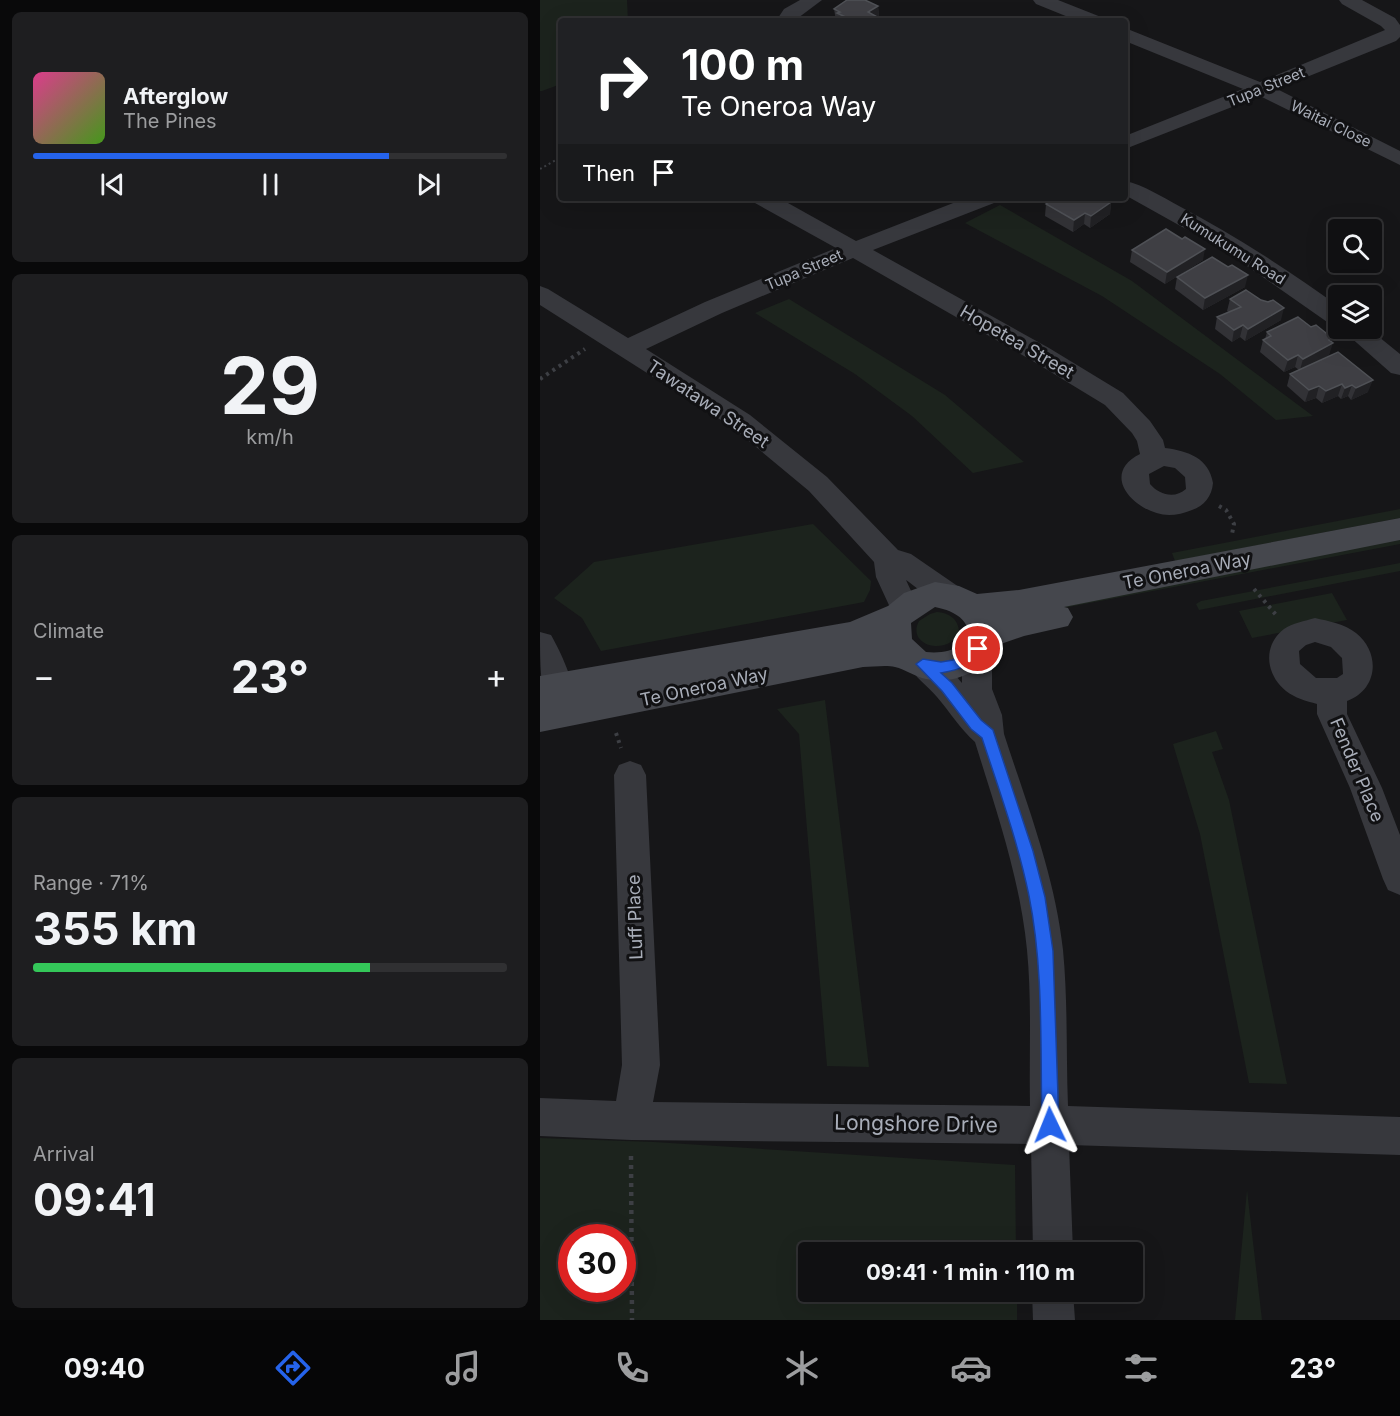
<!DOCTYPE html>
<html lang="en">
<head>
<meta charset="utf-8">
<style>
  :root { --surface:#101012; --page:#1e1e20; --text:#f1f3f6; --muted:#9c9d9f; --line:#303032; --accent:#2563eb }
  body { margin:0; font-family:Inter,sans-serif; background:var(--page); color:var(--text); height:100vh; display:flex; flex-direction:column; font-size:22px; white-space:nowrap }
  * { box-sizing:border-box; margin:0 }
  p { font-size:20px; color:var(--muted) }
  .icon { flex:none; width:33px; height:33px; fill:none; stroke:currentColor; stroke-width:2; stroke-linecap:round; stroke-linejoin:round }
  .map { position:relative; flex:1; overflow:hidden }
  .drawer { display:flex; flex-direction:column; gap:12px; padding:12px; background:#09090a; width:540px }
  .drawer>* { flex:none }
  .hud { position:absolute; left:18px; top:18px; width:570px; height:183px; border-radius:6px; box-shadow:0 6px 24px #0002,0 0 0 2px var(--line); background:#202124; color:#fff; overflow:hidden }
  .tools { position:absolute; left:788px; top:219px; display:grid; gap:12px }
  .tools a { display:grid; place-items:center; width:54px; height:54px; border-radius:6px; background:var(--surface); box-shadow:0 6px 24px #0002,0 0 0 2px var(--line); font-size:30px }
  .speed { position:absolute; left:18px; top:1224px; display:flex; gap:12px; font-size:30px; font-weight:700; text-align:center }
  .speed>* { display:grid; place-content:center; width:78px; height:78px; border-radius:50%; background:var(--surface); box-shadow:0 6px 24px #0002,0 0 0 2px var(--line); line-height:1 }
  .speed .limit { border:9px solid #d22; background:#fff; color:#111 }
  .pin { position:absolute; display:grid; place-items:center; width:51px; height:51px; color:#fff; margin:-26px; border:3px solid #fff; border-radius:50%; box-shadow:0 2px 6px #0007 }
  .me { position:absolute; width:66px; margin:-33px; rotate:358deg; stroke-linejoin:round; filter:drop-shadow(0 0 4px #0008) }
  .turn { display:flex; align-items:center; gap:21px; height:126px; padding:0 24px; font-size:27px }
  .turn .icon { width:78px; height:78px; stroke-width:2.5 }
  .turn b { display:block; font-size:42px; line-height:51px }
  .then { display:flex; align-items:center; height:57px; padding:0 24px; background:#0003; gap:12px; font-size:22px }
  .big { font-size:45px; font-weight:700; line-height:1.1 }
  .drawer .card { flex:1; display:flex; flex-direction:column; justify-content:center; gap:9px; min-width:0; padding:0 21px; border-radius:9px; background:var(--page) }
  .drawer .dial { align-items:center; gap:0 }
  .dial b { font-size:78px; line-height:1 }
  .song { display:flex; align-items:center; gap:18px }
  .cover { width:72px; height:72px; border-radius:9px; background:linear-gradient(135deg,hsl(330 70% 55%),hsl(100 70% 35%)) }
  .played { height:6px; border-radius:3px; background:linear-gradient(90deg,var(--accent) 75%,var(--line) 75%) }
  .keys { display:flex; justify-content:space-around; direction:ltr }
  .heat { display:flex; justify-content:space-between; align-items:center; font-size:33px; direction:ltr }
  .charge { height:9px; border-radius:4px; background:linear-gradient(90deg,#34c759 71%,var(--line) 0) }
  .trip { position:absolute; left:258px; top:1242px; width:345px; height:60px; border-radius:6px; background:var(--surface); box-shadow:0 6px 24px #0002,0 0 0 2px var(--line); font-weight:700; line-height:60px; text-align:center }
  .dock { display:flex; height:96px; justify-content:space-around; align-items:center; background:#060607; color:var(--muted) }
  .dock .icon { width:42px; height:42px }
  .dock .on { color:var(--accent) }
  .dock b { font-size:27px; color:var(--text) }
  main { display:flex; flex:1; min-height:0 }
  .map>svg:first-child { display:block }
  .green { fill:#1c231d; fill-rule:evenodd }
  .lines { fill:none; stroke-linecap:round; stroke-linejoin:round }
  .path-far2 { stroke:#3d3f44; stroke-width:2; stroke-dasharray:2 3; stroke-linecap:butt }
  .path-far1 { stroke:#3d3f44; stroke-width:4; stroke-dasharray:3 4.5; stroke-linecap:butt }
  .path { stroke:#3d3f44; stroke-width:4.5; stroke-dasharray:4 5; stroke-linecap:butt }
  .street { fill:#37383d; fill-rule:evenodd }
  .secondary { fill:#45474d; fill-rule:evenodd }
  .wall { fill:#323236 }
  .shaded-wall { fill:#212124 }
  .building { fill:#3f3f44; stroke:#4f5156; stroke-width:1.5 }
  .route { fill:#2563eb; stroke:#184099; stroke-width:1.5 }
  .labels { text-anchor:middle; stroke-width:6; stroke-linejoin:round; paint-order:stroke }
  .far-street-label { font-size:15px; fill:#a8adb8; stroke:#111113 }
  .street-label { font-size:18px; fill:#a8adb8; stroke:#111113 }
  .near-street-label { font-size:21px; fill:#a8adb8; stroke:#111113 }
</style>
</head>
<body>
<main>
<section class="drawer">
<div class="card">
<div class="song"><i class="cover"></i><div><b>Afterglow</b><p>The Pines</p></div></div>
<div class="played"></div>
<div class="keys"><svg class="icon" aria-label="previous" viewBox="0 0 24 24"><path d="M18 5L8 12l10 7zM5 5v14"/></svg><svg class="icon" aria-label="pause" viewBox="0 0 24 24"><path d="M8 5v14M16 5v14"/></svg><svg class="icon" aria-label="next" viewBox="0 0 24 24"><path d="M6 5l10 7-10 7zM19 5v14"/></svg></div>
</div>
<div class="card dial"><b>29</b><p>km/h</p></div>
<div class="card"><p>Climate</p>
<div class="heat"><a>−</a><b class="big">23°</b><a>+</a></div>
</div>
<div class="card"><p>Range · 71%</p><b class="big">355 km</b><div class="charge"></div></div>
<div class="card"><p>Arrival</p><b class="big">09:41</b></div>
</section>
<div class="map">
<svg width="860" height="1320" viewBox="0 0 860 1320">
  <rect width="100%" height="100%" fill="#161618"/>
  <path class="green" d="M0 0H87L88 21H21V84L2 91H0Z
    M460 205 592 281 773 416 736 420 680 374 562 296 425 223Z
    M249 299 405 395 484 462 433 473 372 416 315 374 215 313Z
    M860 509V518L635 561 632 553Z
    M273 524 331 581 330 590 324 602 61 651 42 618 14 598 54 562Z
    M860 535V544L466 619Z
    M860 563V571L659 610 656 604 661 601Z
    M792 593 807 620 712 638 699 611Z
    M397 612C409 613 417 618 419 630 412 657 365 647 379 621L390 614Z
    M285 700 329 1067 287 1066 259 734 237 709Z
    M676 731 683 749 672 752 689 800 747 1084 709 1083 660 834 633 744Z
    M0 1138 114 1142 475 1165 476 1252H268V1292H477V1320H0ZM32 1238H82V1288H32Z
    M707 1190 722 1320H695Z"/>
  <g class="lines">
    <path class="path-far2" d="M0 169 21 157"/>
    <path class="path-far1" d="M0 379 45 349
      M679 506 686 510 694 524 692 534
      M714 589 737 616
      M76 733 81 748"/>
    <path class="path" d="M91 1156 92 1320"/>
    <path class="street" d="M260 0H282L254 21H236L244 9Z
      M493 0H518L561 17 563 21H538L496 4Z
      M799 0H822L855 18 860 25V37L856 41 737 89 860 151V165L720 96 585 149V136L703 89 585 41V28L720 82 845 30 841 26 802 4Z
      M585 181C604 185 622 197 639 206 694 235 747 269 798 306V326L790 324 687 252 585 195Z
      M212 198H239L316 241 426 198H457L454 203 333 250 509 348 583 393 610 421 623 440 625 448C648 451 669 458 673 483 672 496 664 506 652 510 645 513 636 515 629 515 596 514 558 475 600 454L597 441 592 433 565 405 491 360 313 258 182 313 106 349 210 415 287 477 358 550 371 554 419 587 423 595 419 603C399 610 382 591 366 580L379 608 374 616 364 620 354 616 336 577 334 562 269 491 192 427 0 305V286L8 289 88 338 165 302 296 248 215 203ZM624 466 635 468 645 477 646 489C635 499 619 495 610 484L609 474Z
      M800 328H828L860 354V375L851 373Z
      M775 618C788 621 805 624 816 633 841 653 838 690 807 701V714L842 788 860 835V895L848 890 843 879 810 788 777 714V704C766 701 755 698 746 691 726 675 722 646 744 629 752 623 765 621 775 618ZM775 642 791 647 802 658 803 674 797 678H776L760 664 759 651 766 645Z
      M0 632 11 635C23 656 43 699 32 721L21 725 10 721C0 694 0 661 0 632Z
      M437 638 448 641 452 650V689L462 715 464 734C487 805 515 876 523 950 528 1002 526 1055 528 1106L860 1117V1155L529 1145 533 1252H493L491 1144 91 1140 0 1136V1098L76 1101 82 1065 74 775 79 765 90 761 101 765 106 775 120 1065 113 1102 490 1106C489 1054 492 1001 487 950 480 878 456 810 435 742 420 729 410 712 397 697 387 685 375 678 368 664L372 655C393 648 409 667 422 683V650L426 641Z
      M492 1292H533L535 1320H493Z"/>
    <path class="secondary" d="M860 518V540L524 607 528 608 533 617 528 626 484 636 455 646C444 672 413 685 386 679 375 677 365 669 355 667 346 665 333 667 323 667L0 732V676L310 622 348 606 364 593 395 582 419 586 437 594 479 590ZM395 607C446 617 433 657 386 652L372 639 371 623Z"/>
  </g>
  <path class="wall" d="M338 6 339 17 341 19V21H296L294 9Z
    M571 202 570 214 550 228 544 224 533 232 505 216 506 204Z
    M642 239 663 260 625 284 590 262 592 250Z
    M637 277 705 287 663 310 635 289Z
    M690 299 741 320 705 341 700 337 692 342 675 329 677 317 689 312 687 311Z
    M771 327 792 338 789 355 770 365 828 392 811 400 808 396 801 399 798 396 782 403 776 398 765 402 747 386 750 374 759 370 755 367 744 372 720 352 723 340 725 339 727 332Z"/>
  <path class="shaded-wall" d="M338 6 339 17 328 12Z
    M571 202 570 214 550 228 551 216Z
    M545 213 544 224 533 232 534 220Z
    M665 249 663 260 625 284 627 272Z
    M708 275 705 287 663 310 665 298Z
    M744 308 741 320 705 341 708 329Z
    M703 325 700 337 692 342 694 330Z
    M792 338 790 344 793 343 789 355 760 370 763 359Z
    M758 355 755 367 744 372 748 360Z
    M833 380 828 392 811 400 816 388Z
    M802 384 798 396 782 403 786 391Z
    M812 385 808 396 801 399 805 388Z
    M779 386 776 398 765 402 769 390Z"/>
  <path class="building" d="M307 0H325L338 6 328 12 341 19 338 21H314L297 13 300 12 294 9Z
    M366 17 375 21H357Z
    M515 198H564L571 202 551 216 545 213 534 220 506 204Z
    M626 229 642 239 645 237 665 249 627 272 592 250Z
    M672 257 688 267 692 265 708 275 665 298 637 277Z
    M706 290 721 300 728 302 733 300 744 308 708 329 703 325 694 330 677 317 701 307 690 299Z
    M758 317 771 327 776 325 792 338 789 340 793 343 763 359 758 355 748 360 723 340 731 336 727 332Z
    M798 352 833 380 816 388 812 385 805 388 802 384 786 391 779 386 769 390 750 374Z"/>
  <path class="route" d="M438 643 445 649C436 665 418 670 401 673L412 683 441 720 453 730 493 851 505 897 513 951 519 1125 517 1131 510 1134 504 1131 502 1125C500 1050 504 970 489 896 478 842 459 790 442 738L431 729 402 691 376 664 383 659 401 662 413 660Z"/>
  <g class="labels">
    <g class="far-street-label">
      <text transform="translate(726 87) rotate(-22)" y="5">Tupa Street</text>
      <text transform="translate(791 124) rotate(26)" y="5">Waitai Close</text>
      <text transform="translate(693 249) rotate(32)" y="5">Kumukumu Road</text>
      <text transform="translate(264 270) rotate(-23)" y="5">Tupa Street</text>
    </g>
    <g class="street-label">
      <text transform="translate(477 342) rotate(30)" y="6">Hopetea Street</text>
      <text transform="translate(168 404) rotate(34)" y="6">Tawatawa Street</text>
      <text transform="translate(647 571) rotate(-11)" y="6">Te Oneroa Way</text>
      <text transform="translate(164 687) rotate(-12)" y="6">Te Oneroa Way</text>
      <text transform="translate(817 770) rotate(67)" y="6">Fender Place</text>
      <text transform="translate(95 917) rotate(-92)" y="6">Luff Place</text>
    </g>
    <g class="near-street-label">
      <text transform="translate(376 1124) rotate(1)" y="7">Longshore Drive</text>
    </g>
  </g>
</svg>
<div class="tools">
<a><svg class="icon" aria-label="search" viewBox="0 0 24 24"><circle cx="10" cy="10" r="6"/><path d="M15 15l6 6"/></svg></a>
<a><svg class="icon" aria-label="layers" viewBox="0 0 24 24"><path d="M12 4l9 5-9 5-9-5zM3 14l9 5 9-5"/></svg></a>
</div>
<div class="speed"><div class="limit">30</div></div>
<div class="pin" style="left:438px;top:649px;background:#d93025"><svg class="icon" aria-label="arrive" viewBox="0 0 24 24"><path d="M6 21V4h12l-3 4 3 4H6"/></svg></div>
<svg class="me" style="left:510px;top:1125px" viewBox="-20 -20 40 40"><path d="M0-17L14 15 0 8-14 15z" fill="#2563eb" stroke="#fff" stroke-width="4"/></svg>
<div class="trip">09:41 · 1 min · 110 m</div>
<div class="hud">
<div class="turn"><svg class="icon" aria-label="right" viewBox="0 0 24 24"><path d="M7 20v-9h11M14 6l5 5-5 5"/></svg><div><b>100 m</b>Te Oneroa Way</div></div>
<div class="then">Then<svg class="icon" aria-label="arrive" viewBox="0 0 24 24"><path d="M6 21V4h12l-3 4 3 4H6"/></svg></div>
</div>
</div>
</main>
<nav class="dock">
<b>09:40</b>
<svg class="icon on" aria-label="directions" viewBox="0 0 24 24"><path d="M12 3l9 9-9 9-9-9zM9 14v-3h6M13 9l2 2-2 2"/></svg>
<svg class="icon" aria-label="music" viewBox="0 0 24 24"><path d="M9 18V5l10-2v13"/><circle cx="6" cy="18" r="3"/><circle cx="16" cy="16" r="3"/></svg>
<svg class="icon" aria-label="phone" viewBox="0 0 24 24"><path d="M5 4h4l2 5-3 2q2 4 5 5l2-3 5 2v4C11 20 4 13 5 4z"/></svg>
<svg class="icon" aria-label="climate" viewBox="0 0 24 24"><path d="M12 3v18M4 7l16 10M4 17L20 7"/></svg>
<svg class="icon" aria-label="car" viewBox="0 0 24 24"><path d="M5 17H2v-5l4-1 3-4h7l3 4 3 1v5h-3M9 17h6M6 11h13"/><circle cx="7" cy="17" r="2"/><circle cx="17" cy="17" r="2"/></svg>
<svg class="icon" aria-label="filters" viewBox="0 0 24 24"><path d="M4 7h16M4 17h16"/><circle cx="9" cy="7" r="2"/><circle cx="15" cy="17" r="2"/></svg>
<b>23°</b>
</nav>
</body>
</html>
